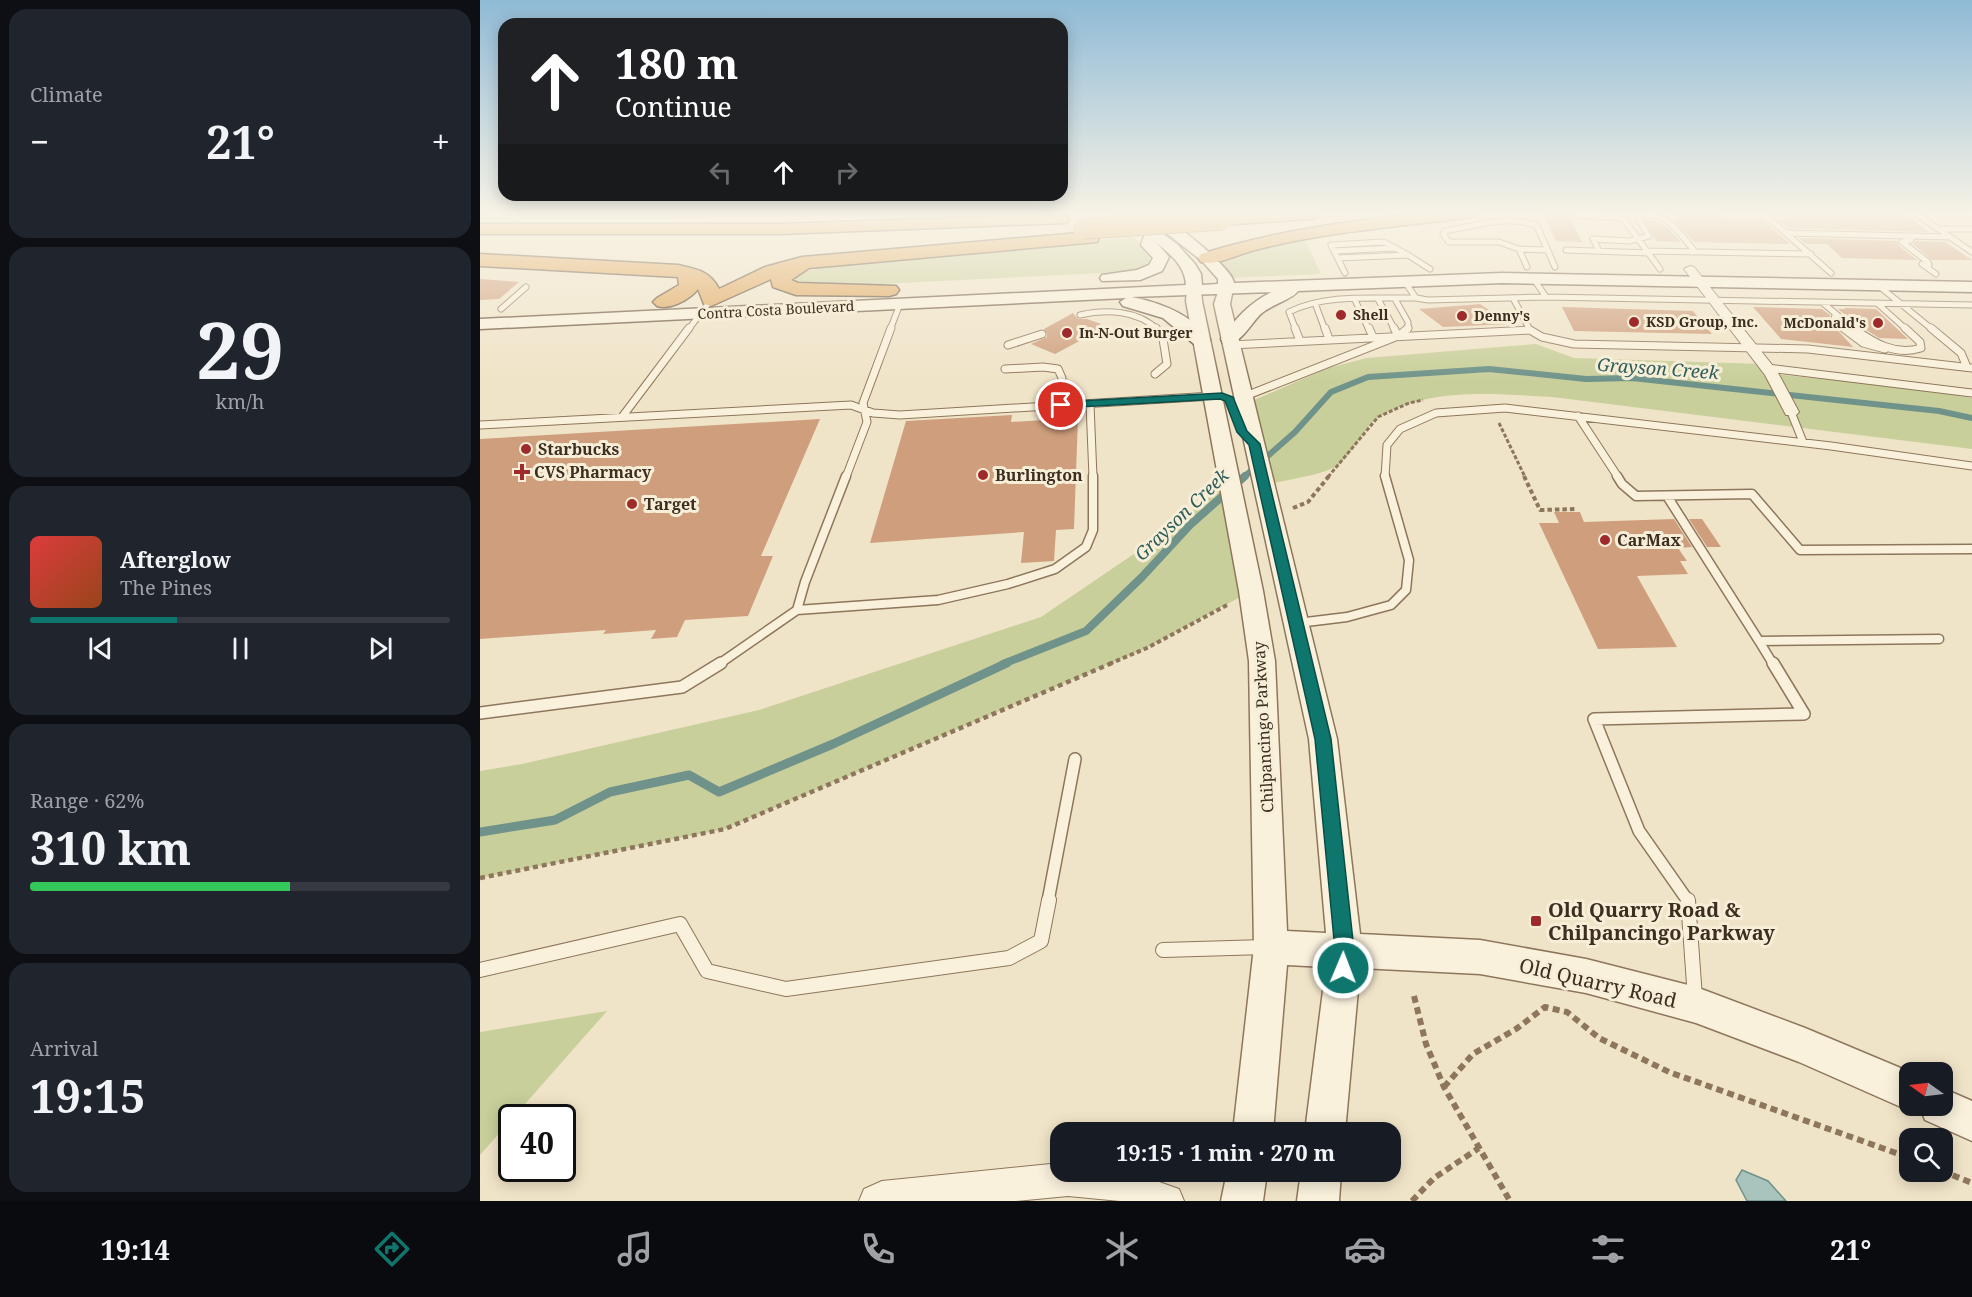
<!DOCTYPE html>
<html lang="en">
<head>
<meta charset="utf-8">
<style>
  :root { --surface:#171b24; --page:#20242c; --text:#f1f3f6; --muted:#9ea1a6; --line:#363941; --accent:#0f766e }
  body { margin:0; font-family:"Noto Serif",serif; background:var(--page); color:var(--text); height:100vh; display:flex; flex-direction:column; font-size:22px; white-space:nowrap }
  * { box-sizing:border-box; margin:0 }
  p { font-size:20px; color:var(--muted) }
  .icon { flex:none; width:33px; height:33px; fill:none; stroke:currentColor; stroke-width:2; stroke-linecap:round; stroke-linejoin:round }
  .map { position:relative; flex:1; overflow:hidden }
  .details { display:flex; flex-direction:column; gap:9px; padding:9px; background:#0d0f14; width:480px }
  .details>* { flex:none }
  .guide { position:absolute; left:18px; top:18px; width:570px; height:183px; border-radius:18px; box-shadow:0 3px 15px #0003; background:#202124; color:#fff; overflow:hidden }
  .needle { width:39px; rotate:284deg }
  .buttons { position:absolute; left:1419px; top:1062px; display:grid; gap:12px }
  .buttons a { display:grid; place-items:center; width:54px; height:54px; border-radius:12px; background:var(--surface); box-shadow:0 3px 15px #0003; font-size:30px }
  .speed { position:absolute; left:18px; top:1104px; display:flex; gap:12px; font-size:30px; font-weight:700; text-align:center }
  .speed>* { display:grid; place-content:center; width:78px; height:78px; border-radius:50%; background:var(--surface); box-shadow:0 3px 15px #0003; line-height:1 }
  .speed .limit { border:3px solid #111; border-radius:9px; background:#fff; color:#111 }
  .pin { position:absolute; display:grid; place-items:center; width:51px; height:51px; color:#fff; margin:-26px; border:3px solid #fff; border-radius:50%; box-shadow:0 2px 6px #0007 }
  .me { position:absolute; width:66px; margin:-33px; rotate:1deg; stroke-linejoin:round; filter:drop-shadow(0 0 4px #0008) }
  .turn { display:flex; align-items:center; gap:21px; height:126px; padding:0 18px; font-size:27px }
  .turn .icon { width:78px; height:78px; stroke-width:2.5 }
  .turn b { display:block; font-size:42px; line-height:51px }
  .lanes { display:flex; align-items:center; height:57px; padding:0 18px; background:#0003; justify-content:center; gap:30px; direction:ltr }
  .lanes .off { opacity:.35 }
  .big { font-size:45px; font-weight:700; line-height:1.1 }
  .details .card { flex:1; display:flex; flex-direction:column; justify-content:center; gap:9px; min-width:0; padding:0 21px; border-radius:18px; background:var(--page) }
  .details .dial { align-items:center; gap:0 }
  .dial b { font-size:78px; line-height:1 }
  .song { display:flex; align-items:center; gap:18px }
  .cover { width:72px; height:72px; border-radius:9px; background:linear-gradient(135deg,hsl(0 70% 55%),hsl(20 70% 35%)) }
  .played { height:6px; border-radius:3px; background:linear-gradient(90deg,var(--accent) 35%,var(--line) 35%) }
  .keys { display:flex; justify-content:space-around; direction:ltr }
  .heat { display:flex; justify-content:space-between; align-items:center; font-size:33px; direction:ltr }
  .charge { height:9px; border-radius:4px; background:linear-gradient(90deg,#34c759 62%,var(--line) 0) }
  .trip { position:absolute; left:570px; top:1122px; width:351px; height:60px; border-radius:18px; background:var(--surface); box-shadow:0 3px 15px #0003; font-weight:700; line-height:60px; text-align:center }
  .tab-bar { display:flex; height:96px; justify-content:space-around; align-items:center; background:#090b0e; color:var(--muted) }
  .tab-bar .icon { width:42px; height:42px }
  .tab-bar .on { color:var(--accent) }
  .tab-bar b { font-size:27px; color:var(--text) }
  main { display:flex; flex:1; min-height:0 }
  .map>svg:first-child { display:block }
  .green { fill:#c9cf9b }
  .water { fill:#a9c4bc; stroke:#6f938a; stroke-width:1.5 }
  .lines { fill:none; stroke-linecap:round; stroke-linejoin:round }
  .stream-far2 { stroke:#6f938a; stroke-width:6 }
  .stream-far1 { stroke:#6f938a; stroke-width:8 }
  .stream { stroke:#6f938a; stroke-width:9 }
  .building { fill:#cf9f7d }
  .service-far4-casing { stroke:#8d765c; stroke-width:7 }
  .service-far3-casing { stroke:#8d765c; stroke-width:9 }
  .service-far2-casing { stroke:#8d765c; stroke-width:11 }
  .service-far1-casing { stroke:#8d765c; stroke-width:14 }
  .service-casing { stroke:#8d765c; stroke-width:16 }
  .minor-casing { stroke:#8d765c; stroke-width:2 }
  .tertiary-casing { stroke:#8d765c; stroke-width:3 }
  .secondary-casing { stroke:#6f573f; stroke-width:3 }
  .motorway-casing { stroke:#5b4430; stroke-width:3 }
  .path-far3 { stroke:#8d765c; stroke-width:3; stroke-dasharray:4 2; stroke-linecap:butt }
  .path-far2 { stroke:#8d765c; stroke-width:4; stroke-dasharray:4.5 3; stroke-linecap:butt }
  .path-far1 { stroke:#8d765c; stroke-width:4.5; stroke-dasharray:5 4; stroke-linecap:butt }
  .path { stroke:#8d765c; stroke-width:6; stroke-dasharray:7 4.5; stroke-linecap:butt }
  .service-far4 { stroke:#faf1dc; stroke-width:5 }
  .service-far3 { stroke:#faf1dc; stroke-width:7 }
  .service-far2 { stroke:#faf1dc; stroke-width:8 }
  .service-far1 { stroke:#faf1dc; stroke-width:11 }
  .service { stroke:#faf1dc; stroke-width:14 }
  .minor { fill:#faf1dc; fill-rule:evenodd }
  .tertiary { fill:#faf1dc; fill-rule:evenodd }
  .secondary { fill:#faf1dc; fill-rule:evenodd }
  .motorway { fill:#e0a458; fill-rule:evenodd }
  .motorway-bridge-casing { stroke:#5b4430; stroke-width:21; stroke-linecap:butt }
  .motorway-bridge { stroke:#e0a458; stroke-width:20 }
  .route { fill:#0f766e; stroke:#0a4d48; stroke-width:1.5 }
  .poi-dot { fill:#9e2a2b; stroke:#f7eed8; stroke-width:2 }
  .labels { text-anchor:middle; stroke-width:6; stroke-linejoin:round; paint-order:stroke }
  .far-street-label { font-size:14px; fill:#3d2e20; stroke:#f7eed8 }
  .far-poi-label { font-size:14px; font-weight:bold; fill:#3d2e20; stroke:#f7eed8; text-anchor:start }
  .poi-label { font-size:16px; font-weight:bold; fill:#3d2e20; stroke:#f7eed8; text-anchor:start }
  .street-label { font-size:16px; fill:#3d2e20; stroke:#f7eed8 }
  .water-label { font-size:18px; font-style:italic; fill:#2f5d5a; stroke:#f7eed8 }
  .near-poi-label { font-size:20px; font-weight:bold; fill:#3d2e20; stroke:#f7eed8; text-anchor:start }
  .near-street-label { font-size:20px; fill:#3d2e20; stroke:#f7eed8 }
</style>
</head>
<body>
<main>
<section class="details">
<div class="card"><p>Climate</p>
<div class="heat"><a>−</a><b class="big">21°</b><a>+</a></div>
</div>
<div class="card dial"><b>29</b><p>km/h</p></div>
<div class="card">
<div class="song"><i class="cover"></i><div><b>Afterglow</b><p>The Pines</p></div></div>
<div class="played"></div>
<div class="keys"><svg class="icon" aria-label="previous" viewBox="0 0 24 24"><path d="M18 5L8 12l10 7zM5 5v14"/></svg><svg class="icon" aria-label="pause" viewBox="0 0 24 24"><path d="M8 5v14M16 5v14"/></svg><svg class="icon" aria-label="next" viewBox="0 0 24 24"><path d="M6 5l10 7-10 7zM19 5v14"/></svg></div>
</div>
<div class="card"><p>Range · 62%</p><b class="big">310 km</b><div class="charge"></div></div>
<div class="card"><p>Arrival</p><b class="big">19:15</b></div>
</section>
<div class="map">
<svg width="1492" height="1201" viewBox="0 0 1492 1201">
  <rect width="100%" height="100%" fill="#f0e4c8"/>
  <path class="green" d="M0 213H352L186 219H0Z
    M822 234 841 274 746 278 728 258Z
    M654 237 669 254 670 261 659 269 643 272 340 287 320 284 315 279 323 272 357 265Z
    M1056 344 1094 358 1284 364 1292 374 1435 388 1492 398V449L1072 397C1014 394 953 387 900 416 884 425 871 459 855 467 842 475 801 481 784 485L765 404 848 368 887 358Z
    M749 481 771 591 667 648 245 829 0 878V771L42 764 279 710 561 617 673 541Z
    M127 1011 0 1155V1032Z"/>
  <path class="water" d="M1262 1170 1288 1181 1306 1201H1267L1256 1180Z"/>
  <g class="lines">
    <path class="stream-far2" d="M764 477 815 432 851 392 888 377 1009 369 1106 379 1152 378 1459 411 1492 418"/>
    <path class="stream-far1" d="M523 664 606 631 662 577 710 525 765 476"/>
    <path class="stream" d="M0 832 75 820 130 792 209 775 239 792 353 744 527 663"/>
  </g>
  <path class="building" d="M1063 213 1088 214 1102 242 1076 241Z
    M1194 213H1237L1243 219 1283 220 1310 244 1214 242 1192 219H1200Z
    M1299 213H1422L1450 232 1308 228 1298 220H1307Z
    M1174 220 1188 228 1201 242 1176 241 1165 221Z
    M1319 238 1417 241 1419 246 1437 260 1362 258 1347 244H1325Z
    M1436 241 1465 242 1492 260H1452L1433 244Z
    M0 279 39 282 19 299 0 300Z
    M1000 304 1030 324 963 327 939 309Z
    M1082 307 1213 311 1232 334 1094 331Z
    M1273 307 1342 309 1350 315V322L1373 347 1301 339Z
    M1364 308 1396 309 1428 339 1399 338 1374 322 1358 309H1366Z
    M593 313 598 319H607L621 324 618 326 624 328 575 354 551 344 567 337V333L564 329Z
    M532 415 531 422 598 418 594 529 576 530 574 561 541 563 544 532 390 543 426 421Z
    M340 419 281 556H293L268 616 205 620 197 637 171 639 176 630 123 634 126 630 0 639V439Z
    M1074 512H1100L1104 522 1194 519 1212 547 1198 548 1207 561H1200L1208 574 1157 576 1197 647 1118 649 1059 523H1079Z
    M1209 519H1222L1241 547H1227Z"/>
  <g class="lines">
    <defs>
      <path id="service-far4" d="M1143 213 1145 221 1180 269
        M1283 213 1351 273
        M1435 213 1492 252
        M1093 215 1144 218
        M1458 229H1492
        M1307 233 1470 237
        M1431 240 1422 242 1448 262 1449 265 1446 266
        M1039 249 1047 267
        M1067 250 1039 249 1019 242H969L963 234 965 231C993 226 1029 214 1057 226L1075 267
        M1086 250 1169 253
        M854 251 915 248
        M1119 251 1113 239 1149 241 1169 236 1158 219C1180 202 1204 238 1215 252
        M1167 251 1331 254
        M858 258 928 255 950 269
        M1442 264 1456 274
        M865 273 851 245 904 242 928 255
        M1053 278 1066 297
        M925 282 936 298 948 300 1066 297 1492 305
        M1399 286 1453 330
        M1033 298 1050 330
        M898 299 915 330
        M915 299 928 322V330
        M875 300 889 330
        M835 303 845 330
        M1343 303 1375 330
        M1398 304 1427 330
        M21 309 46 287
        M600 315C626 309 658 310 678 330
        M1355 315 1354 319 1365 330
        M208 330 231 300
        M410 330 420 304
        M816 330 809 312C846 293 896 299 936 298"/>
      <path id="service-far3" d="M815 328 820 341
        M845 328 849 339
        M889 328 893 337
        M914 328 918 336
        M1363 328 1383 343 1405 349
        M1373 328C1394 343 1415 356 1441 348L1440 342 1425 328
        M1451 328 1481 353 1487 367
        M528 345 562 334
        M751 345 1050 330 1062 337 1094 344 1328 349 1492 368
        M1287 368 1492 393
        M525 369 563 367 578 369 582 378 581 405
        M675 374 687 364 683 339 676 328
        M763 397 918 336 928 328
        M610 404 613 477
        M1311 412 1323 442
        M1098 416 1138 477
        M142 417 209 328
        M0 425 371 405 393 413 420 415 733 396
        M366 477 387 422 383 403 411 328
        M905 477 907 445 920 429 956 413 1025 408 1351 446 1492 466"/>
      <path id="service-far2" d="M1137 476 1142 484 1156 496 1272 494 1320 550 1492 549
        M1187 496 1279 641 1459 639
        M317 610 458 600 528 584 575 569 606 547 613 530V476
        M818 623 867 617 911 605 926 590 929 560 905 476
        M1279 641 1293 664
        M239 664 317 610 325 582 366 476"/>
      <path id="service-far1" d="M0 713 202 687 241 663
        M568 901 595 759
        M1208 901 1159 831 1114 719 1324 714 1293 663"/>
      <path id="service" d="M1208 900 1215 998
        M683 950 785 947
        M0 970 200 924 227 971 306 989 529 958 561 941 569 900"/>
      <path id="minor" d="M1210 266 1214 267 1297 371 1319 412 1316 415H1306L1285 375 1204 269Z
        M580 1163V1172H651L699 1189 704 1201H640L588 1196 536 1201H379L384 1189 402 1181Z"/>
      <path id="tertiary" d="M746 285 753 289 750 304 857 739 880 934 1000 940 1106 959 1216 987 1325 1028 1430 1072V1106H1462V1088L1492 1101V1141L1445 1120 1440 1107 1430 1111 1319 1062 1216 1023 1106 993 1000 974 880 968 865 1132H825L846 967 807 965 793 1132H753L774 947 769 661 759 591 706 301 707 290 714 286 721 290 722 301 783 591 795 661 807 931 846 933 829 739 734 304 739 289Z
        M747 1172H787L783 1201H741Z
        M821 1172H861L859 1201H817Z"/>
      <path id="secondary" d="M638 213H654L697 244 715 264 721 274 722 285 738 284V279L722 261 661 213C665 213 671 212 675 213 689 216 754 270 754 283L1022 273 1492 282V292L1022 283 818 291C813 299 791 305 782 313 770 323 761 347 743 343L741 339C755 319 770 302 792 292L652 297C681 303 712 314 730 340L728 344H714L683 318 643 306 640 302 646 298 0 329V319L706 285C705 266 691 255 677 243L689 257 682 271 660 280 622 281 620 278 622 275 657 270 669 265 673 258 661 245 665 233Z"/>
      <path id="motorway" d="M773 213H838L839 214 836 218 830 219 742 225 736 224 733 220 736 216Z
        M944 213H995L992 217 986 218C915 227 844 232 775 250 758 254 738 266 721 262L718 258 721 254C794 231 868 221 944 213Z
        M580 214 586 215 589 219 586 223 301 234H0V224H301Z
        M610 232 617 234 619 238 617 242 329 268 311 280 318 283 416 286 419 290 416 294 409 296 316 295 293 287 291 279 231 306 224 304 218 289C209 300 190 310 177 306L173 302 177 298 199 285 198 277 0 266V254L198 265C216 269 230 271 239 289L285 267 322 257Z"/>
    </defs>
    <use href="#service-far4" class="service-far4-casing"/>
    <use href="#service-far3" class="service-far3-casing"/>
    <use href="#service-far2" class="service-far2-casing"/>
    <use href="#service-far1" class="service-far1-casing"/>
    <use href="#service" class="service-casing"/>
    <use href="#minor" class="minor-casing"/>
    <use href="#tertiary" class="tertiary-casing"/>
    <use href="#secondary" class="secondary-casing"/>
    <use href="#motorway" class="motorway-casing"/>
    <path class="path-far3" d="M1019 423 1045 477
      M848 477 898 417 929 403 943 400"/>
    <path class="path-far2" d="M1044 476 1060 510 1096 509
      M813 508 828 502 849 476
      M629 664 667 648 749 604"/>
    <path class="path-far1" d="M0 878 245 829 632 663"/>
    <path class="path" d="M934 996 946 1044 964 1087 1030 1201
      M964 1087 993 1054 1036 1029 1065 1007 1087 1012 1119 1038 1189 1072 1430 1158
      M1462 1171 1492 1183
      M932 1201 954 1178 999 1148"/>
    <use href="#service-far4" class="service-far4"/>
    <use href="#service-far3" class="service-far3"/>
    <use href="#service-far2" class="service-far2"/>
    <use href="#service-far1" class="service-far1"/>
    <use href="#service" class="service"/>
    <use href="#minor" class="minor"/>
    <use href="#tertiary" class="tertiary"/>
    <use href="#secondary" class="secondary"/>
    <use href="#motorway" class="motorway"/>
    <defs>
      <path id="motorway-bridge" d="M603 229 742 220"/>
    </defs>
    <use href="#motorway-bridge" class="motorway-bridge-casing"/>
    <use href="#motorway-bridge" class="motorway-bridge"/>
  </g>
  <linearGradient id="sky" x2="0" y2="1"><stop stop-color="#8fbad6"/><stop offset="0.56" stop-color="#f8f3e6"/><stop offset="1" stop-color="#f8f3e6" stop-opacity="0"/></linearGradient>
  <rect width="1492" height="381" fill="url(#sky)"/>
  <path class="route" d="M742 393 753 397 767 431 780 444 851 739 874 950 870 975 863 978 856 975 853 968 855 950 835 739 769 445 757 432 745 401 740 399 581 408 576 405 581 402Z"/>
  <g class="poi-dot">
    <circle cx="861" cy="315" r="6"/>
    <circle cx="982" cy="316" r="6"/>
    <circle cx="1154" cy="322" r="6"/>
    <circle cx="1398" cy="323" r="6"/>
    <circle cx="587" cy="333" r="6"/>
    <circle cx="46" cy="449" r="6"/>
    <path d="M39 463h6v6h6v6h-6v6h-6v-6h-6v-6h6z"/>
    <circle cx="503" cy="475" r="6"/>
    <circle cx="152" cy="504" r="6"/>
    <circle cx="1125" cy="540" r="6"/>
    <rect x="1050" y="915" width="12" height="12" rx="3"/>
  </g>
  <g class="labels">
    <g class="far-street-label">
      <text transform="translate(296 310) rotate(-3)" y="5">Contra Costa Boulevard</text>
    </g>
    <g class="far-poi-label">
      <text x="873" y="320">Shell</text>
      <text x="994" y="321">Denny's</text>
      <text x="1166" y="327">KSD Group, Inc.</text>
      <text x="1386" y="328" text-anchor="end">McDonald's</text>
      <text x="599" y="338">In-N-Out Burger</text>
    </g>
    <g class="poi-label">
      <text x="58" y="455">Starbucks</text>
      <text x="54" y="478">CVS Pharmacy</text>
      <text x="515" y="481">Burlington</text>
      <text x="164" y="510">Target</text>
      <text x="1137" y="546">CarMax</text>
    </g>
    <g class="street-label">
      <text transform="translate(783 727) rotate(-93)" y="6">Chilpancingo Parkway</text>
    </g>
    <g class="water-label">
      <text transform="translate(1178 369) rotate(4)" y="6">Grayson Creek</text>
      <text transform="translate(702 515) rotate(-44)" y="6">Grayson Creek</text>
    </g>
    <g class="near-poi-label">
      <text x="1068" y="917">Old Quarry Road &amp;<tspan x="1068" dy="23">Chilpancingo Parkway</tspan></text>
    </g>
    <g class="near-street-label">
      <text transform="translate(1118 983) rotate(13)" y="7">Old Quarry Road</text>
    </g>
  </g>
</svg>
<div class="buttons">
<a><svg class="needle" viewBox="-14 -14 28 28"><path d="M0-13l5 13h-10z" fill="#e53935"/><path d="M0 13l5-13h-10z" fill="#9ea1a6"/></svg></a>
<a><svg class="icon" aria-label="search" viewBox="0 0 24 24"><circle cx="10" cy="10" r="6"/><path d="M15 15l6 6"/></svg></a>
</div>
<div class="speed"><div class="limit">40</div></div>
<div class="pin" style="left:581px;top:405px;background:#d93025"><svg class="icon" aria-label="arrive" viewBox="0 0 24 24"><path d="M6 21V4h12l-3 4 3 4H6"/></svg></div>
<svg class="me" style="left:863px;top:968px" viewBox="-20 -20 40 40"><circle r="17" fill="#0f766e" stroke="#fff" stroke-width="3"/><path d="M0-11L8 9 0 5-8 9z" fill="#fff"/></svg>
<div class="trip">19:15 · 1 min · 270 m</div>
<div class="guide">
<div class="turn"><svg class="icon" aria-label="ahead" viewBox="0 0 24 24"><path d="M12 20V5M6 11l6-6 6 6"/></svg><div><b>180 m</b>Continue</div></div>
<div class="lanes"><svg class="icon off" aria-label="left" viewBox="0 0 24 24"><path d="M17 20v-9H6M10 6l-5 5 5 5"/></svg><svg class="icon" aria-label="ahead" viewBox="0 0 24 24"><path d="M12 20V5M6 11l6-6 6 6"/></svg><svg class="icon off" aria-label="right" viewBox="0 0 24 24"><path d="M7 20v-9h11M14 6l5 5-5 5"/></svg></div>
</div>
</div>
</main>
<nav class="tab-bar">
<b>19:14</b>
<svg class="icon on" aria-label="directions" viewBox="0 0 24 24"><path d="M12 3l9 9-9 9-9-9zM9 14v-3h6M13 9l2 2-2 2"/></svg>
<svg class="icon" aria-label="music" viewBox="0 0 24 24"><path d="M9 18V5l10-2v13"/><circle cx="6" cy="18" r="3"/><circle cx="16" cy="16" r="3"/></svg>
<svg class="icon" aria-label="phone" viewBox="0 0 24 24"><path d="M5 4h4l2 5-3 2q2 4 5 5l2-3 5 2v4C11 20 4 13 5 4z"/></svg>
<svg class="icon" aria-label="climate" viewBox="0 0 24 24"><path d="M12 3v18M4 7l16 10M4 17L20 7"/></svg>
<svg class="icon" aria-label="car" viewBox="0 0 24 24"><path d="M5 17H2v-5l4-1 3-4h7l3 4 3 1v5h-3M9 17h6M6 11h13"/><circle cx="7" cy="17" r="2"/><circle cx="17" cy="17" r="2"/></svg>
<svg class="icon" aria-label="filters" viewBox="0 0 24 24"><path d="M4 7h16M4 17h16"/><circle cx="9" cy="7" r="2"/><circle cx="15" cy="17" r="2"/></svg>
<b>21°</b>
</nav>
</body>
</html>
